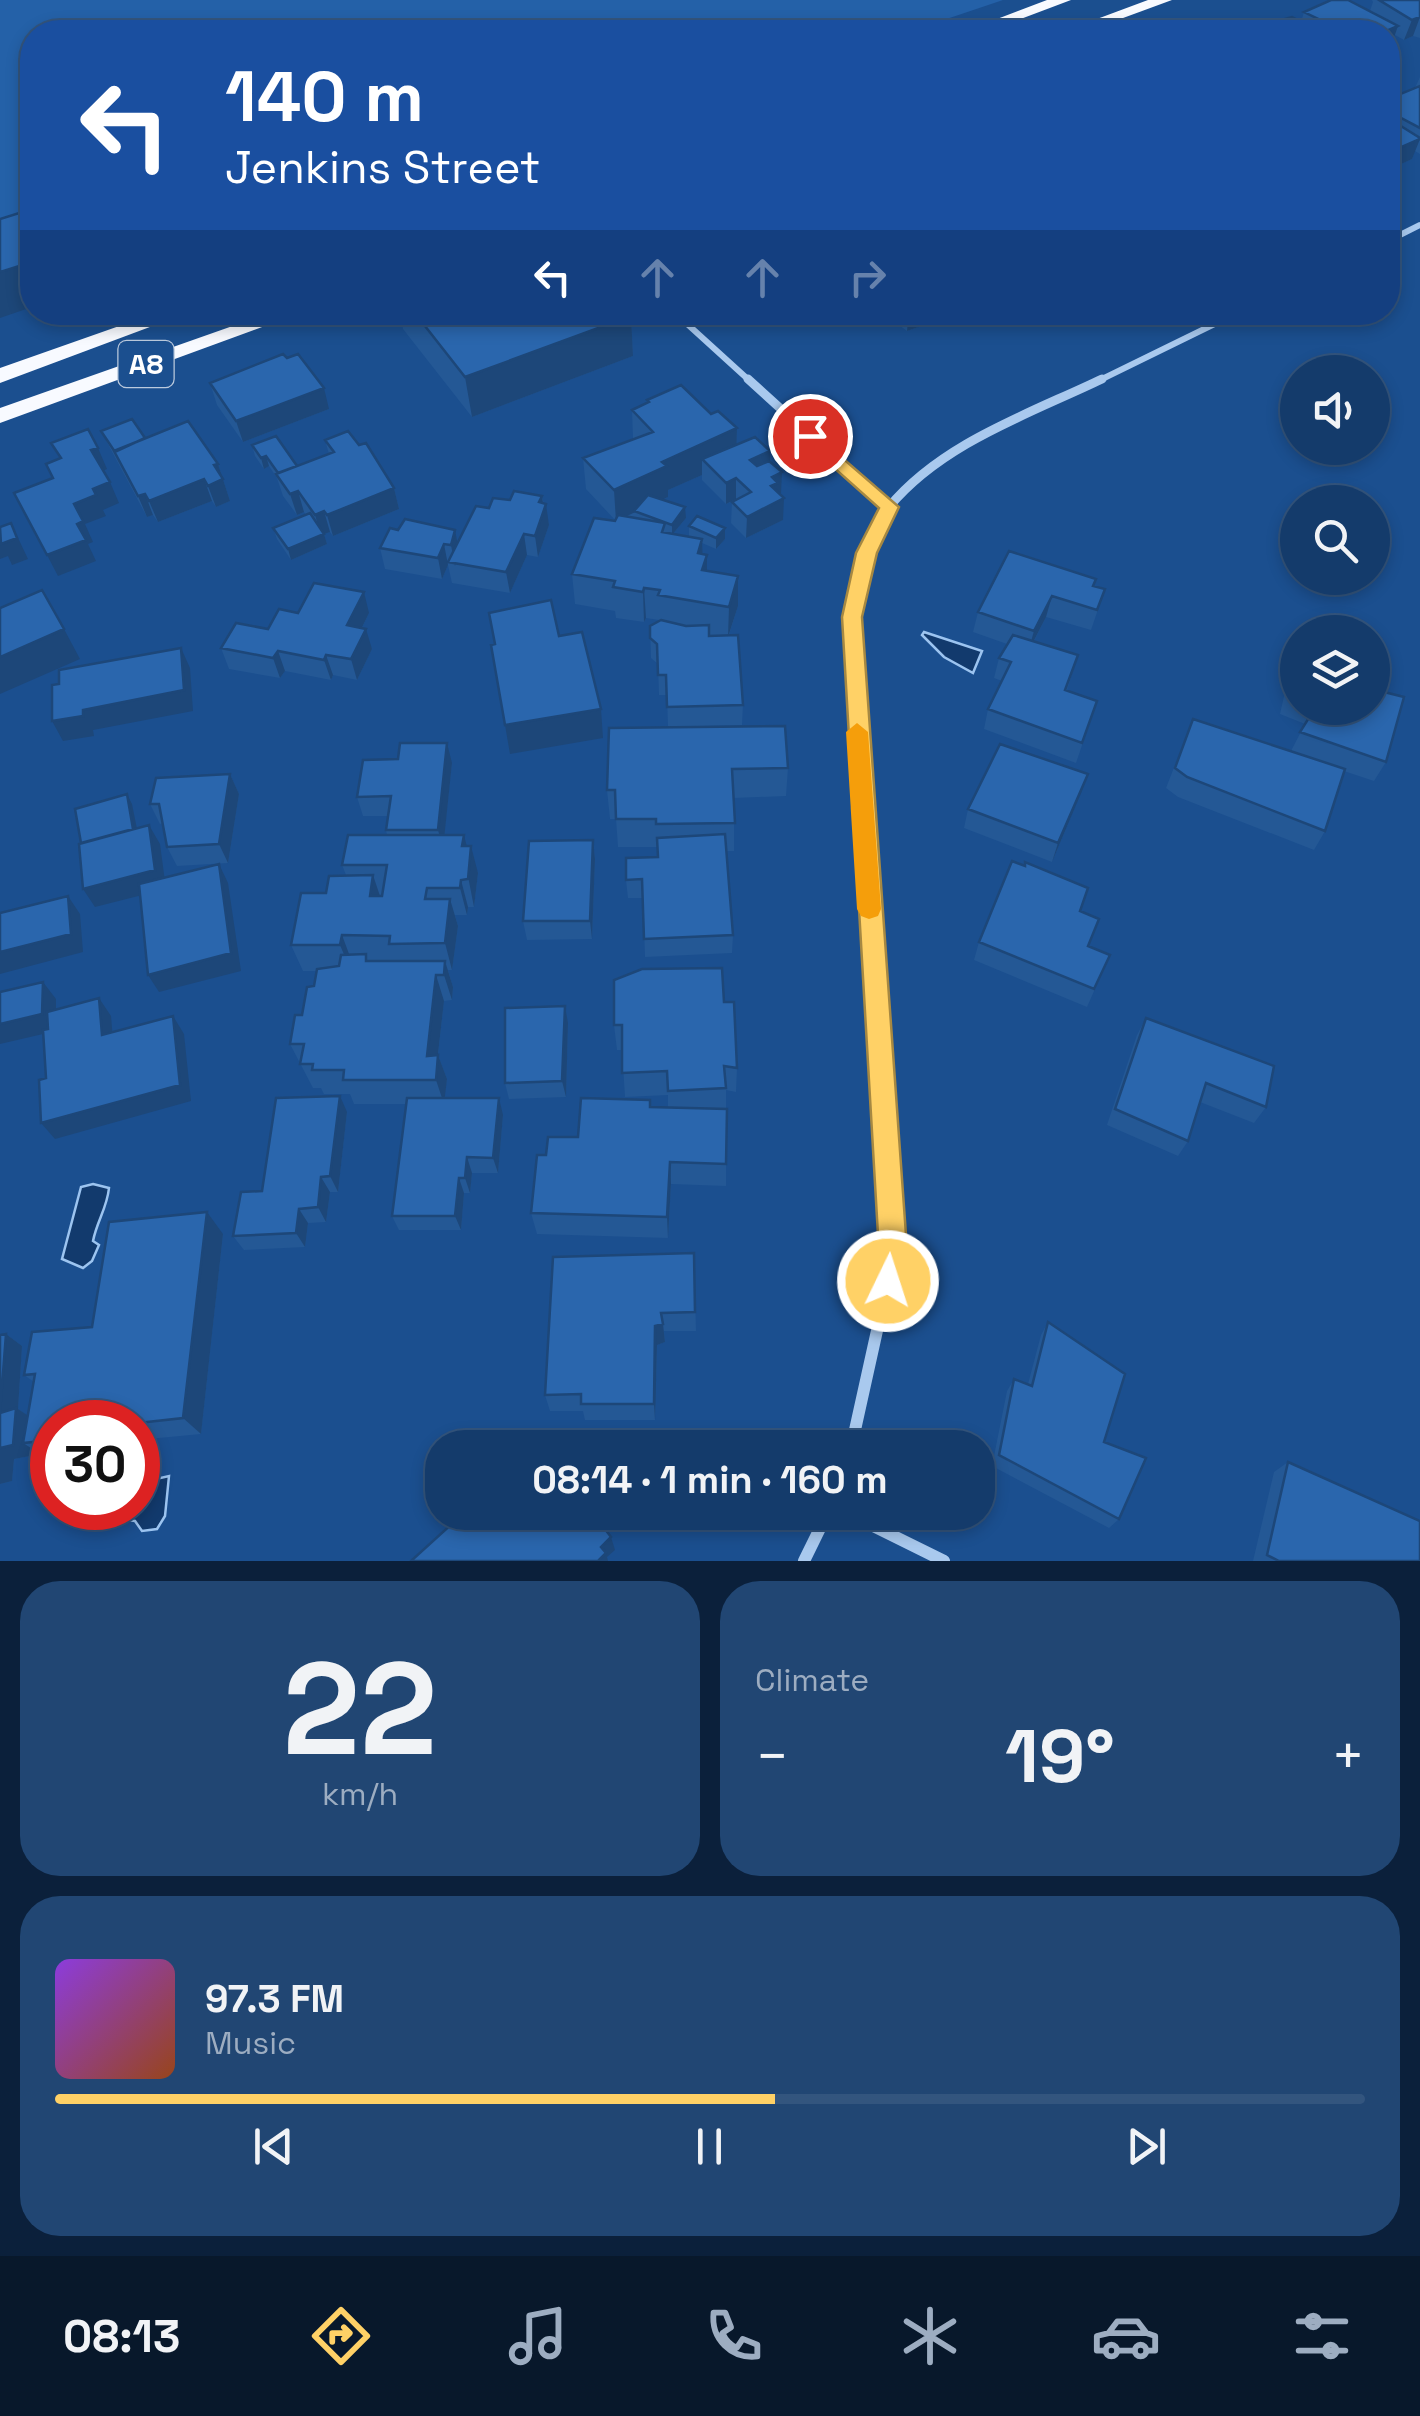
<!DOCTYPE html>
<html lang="en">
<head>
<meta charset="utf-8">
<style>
  :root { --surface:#143b6b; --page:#214673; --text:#f1f3f6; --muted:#9dadc1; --line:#33557e; --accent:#ffd166 }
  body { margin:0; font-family:"Space Grotesk",sans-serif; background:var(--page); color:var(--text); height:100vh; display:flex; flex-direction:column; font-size:38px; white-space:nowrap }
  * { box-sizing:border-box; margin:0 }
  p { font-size:32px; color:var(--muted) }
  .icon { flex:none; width:55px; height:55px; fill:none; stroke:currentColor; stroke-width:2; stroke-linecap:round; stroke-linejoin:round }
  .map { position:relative; height:1561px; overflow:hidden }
  .side { display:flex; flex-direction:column; gap:20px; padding:20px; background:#0b203b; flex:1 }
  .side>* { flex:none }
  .top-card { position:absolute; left:20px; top:20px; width:1380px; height:305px; border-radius:40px; box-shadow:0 5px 15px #0003,0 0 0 2px var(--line); background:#1a4fa0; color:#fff; overflow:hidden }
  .fabs { position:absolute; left:1280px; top:355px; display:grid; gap:20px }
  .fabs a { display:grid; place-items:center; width:110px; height:110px; border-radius:50%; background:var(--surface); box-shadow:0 5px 15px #0003,0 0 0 2px var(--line); font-size:50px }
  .speed { position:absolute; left:30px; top:1400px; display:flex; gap:20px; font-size:50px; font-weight:700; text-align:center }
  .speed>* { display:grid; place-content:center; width:130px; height:130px; border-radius:50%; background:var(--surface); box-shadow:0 5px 15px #0003,0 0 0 2px var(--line); line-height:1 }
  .speed .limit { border:15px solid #d22; background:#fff; color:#111 }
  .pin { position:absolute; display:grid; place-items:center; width:85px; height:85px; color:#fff; margin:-42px; border:5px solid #fff; border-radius:50%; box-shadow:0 2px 10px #0007 }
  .me { position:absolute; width:110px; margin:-55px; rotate:4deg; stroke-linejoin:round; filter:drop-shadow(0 0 8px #0008) }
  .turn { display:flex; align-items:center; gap:35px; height:210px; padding:0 40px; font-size:45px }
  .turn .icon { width:130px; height:130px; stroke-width:2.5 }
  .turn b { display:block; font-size:70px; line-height:85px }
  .lanes { display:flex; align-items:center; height:95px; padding:0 40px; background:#0003; justify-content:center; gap:50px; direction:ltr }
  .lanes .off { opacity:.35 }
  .big { font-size:75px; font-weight:600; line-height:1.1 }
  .side .widget { flex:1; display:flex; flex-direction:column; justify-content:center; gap:15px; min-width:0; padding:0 35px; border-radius:40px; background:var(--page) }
  .side .dial { align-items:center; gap:0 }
  .dial b { font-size:130px; line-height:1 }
  .song { display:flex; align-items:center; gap:30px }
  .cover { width:120px; height:120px; border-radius:15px; background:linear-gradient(135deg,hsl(270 70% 55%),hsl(20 70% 35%)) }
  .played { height:10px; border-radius:5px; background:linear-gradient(90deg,var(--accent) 55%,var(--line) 55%) }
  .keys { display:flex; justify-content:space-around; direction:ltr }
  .heat { display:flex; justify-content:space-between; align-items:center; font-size:55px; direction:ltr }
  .side .tiles { flex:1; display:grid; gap:20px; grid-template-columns:1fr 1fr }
  .widget:last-child { grid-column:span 2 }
  .trip { position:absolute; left:425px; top:1430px; width:570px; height:100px; border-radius:40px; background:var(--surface); box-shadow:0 5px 15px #0003,0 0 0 2px var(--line); font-weight:600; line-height:100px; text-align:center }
  .tabs { display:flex; height:160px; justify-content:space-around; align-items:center; background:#08182b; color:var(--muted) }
  .tabs .icon { width:70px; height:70px }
  .tabs .current { color:var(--accent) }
  .tabs b { font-size:45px; color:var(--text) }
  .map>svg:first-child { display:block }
  .green { fill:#2461a8 }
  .water { fill:#123a6d; stroke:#9cc4f0; stroke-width:2.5 }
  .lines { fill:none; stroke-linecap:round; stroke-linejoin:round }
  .minor-far2 { stroke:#a9c9ee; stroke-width:6 }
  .minor-far1 { stroke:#a9c9ee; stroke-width:9 }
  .minor { stroke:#a9c9ee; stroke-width:12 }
  .trunk { fill:#f8faff; fill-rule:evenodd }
  .wall { fill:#245895 }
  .shaded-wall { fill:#1d4779 }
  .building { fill:#2a66ad; stroke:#1d4779; stroke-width:2.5 }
  .route { fill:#ffd166; stroke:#a68842; stroke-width:2.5 }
  .slow { fill:#f59e0b }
  .labels { text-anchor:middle; stroke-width:10; stroke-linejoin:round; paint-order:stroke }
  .shield { fill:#1b4f8f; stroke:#bbcadd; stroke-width:2.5 }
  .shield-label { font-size:28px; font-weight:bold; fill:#fff }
</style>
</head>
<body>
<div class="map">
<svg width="1420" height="1561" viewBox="0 0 1420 1561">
  <rect width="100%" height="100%" fill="#1b4f8f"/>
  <path class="green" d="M0 0H1003L908 32H32V242L0 253Z"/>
  <path class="water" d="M924 632 982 651 973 673 944 657 922 635Z
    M93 1184 109 1188C107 1208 97 1221 93 1241L99 1245 92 1261 83 1268 62 1259 81 1187Z
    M169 1476 165 1516 157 1529 142 1531 135 1521 121 1519C107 1527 98 1528 84 1518L86 1508H138V1483Z"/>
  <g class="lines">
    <path class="minor-far2" d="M1388 241 1420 225
      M674 312 751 382
      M1096 382 1239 312"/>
    <path class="minor-far1" d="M748 379 889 507
      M868 888 852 617C858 582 865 536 889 507 942 443 1029 414 1102 379"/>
    <path class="minor" d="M851 1448 888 1281 892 1235 868 885
      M845 1512 944 1561
      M804 1561 828 1512"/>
    <path class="trunk" d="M1047 0H1071L986 32H963Z
      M1148 0H1172L1085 32H1062Z
      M159 312H190L0 383V368Z
      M272 312H303L0 423V408Z"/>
  </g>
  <path class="wall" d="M1372 0H1420V38L1413 36 1404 40 1395 35 1391 46 1388 47V32H1237L1301 22 1304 12 1370 11 1373 2Z
    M1420 77V154L1415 151 1412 159 1388 170V99L1415 88Z
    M400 312H627L631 316 633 356 472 417 403 329Z
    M901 312H960L907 331 899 325Z
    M1000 312H1024L1008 319Z
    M1040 312H1068L1051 321Z
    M287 358 329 409 243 442 217 405 210 383Z
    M647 400 711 414 737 428 736 445 770 451V461L781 493 780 494 783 520 746 538 731 523 732 502 736 500 726 504 702 480V475L668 490V497L662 500 686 518 673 534 689 537V526L725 528V539L716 549 702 543V554L707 555V570L738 576V606L729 635 743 705 742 725 668 727 667 695H659L658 664 651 658 650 626 659 620 646 618 644 622 616 618 615 611 575 604 572 574 616 521 586 489 583 458 633 439 632 410 647 403Z
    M101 431 145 438 218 464 230 501 216 507 212 501 158 522 153 515 147 517Z
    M325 440 394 488 399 509 333 536 330 532 324 534 327 544 291 560 277 539 273 528 306 515 304 512 297 515 283 496 277 478 269 466 264 469 255 456 252 445 297 466 329 454Z
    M542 496 549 525 538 557 527 555 510 593 452 583 448 565 442 579 385 569 380 548 398 530 458 542 489 508 510 500Z
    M1094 586 1105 589 1091 630 1046 617 1034 641 1078 655 1067 690 1097 701 1076 763 984 729 988 709 1002 681 994 678 999 658 1007 644 973 632 978 612Z
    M298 613H369L362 628 372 649 357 680 333 675 331 680 285 671 280 678 229 669 221 648 268 629Z
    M1297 663 1298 708H1372L1376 690 1386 762 1374 781 1344 771 1325 831 1314 850 1178 797 1166 788 1193 719 1291 751 1305 724 1280 714 1287 683Z
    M609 728 788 768 786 796 734 798V851H726L733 935 732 953 645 957 643 898H628L626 880 658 857V847H618L616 819H610L607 790Z
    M452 763 444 835 467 846 478 873 474 907H468L467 915H455L458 926 452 970H448L453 987 452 1000 444 1001 438 1055 447 1079 444 1098 503 1115 498 1173H472L470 1193H464L461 1230H399L392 1216 406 1104H354L350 1094H324L321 1088H313L290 1044 314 986 317 971H303L291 945 326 893 346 875 342 865 387 835 386 830 388 816H363L357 797Z
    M230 774 239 794 228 863 177 866 167 847 163 823 160 824 150 804Z
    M1081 793 1052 862 964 828 968 809Z
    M593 840 595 859 592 939 527 940 523 921Z
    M1080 911 1088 946 1110 955 1087 1007 974 960 979 942Z
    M724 1002 737 1068 736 1092 726 1090V1186L671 1184 668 1238 537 1234 531 1213 546 1155 578 1137 651 1107H668V1095L625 1097 622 1050H617L614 1025Z
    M1146 1018 1266 1107 1254 1123 1200 1102 1188 1141 1178 1156 1107 1125 1137 1035Z
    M568 1023 566 1097 509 1099 505 1083Z
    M347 1112 338 1192H330L326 1222 308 1223 305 1247 244 1250 233 1236 262 1191Z
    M223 1234 201 1434 138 1440V1422H52V1457L47 1458 31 1448 30 1456 14 1459 12 1481 0 1484V1335L6 1334 22 1346 18 1409 28 1416 34 1382 24 1375Z
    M694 1253 696 1331H664L665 1342 657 1345 655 1420H585L583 1411H550L545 1395Z
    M1048 1322 1104 1442 1119 1519 1109 1528 992 1466 1007 1391 1014 1379 1028 1384 1041 1335Z
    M1288 1462 1420 1561H1253L1274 1472Z"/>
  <path class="shaded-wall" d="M1420 17 1413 36 1404 40 1412 20Z
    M1398 26 1391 46 1388 47V32H1384Z
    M1420 139 1412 159 1388 170V153Z
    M32 262V307L0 318V272Z
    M909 312H960L907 331Z
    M1009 312H1024L1008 319Z
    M1053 312H1068L1051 321Z
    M631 316 633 356 472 417 465 377Z
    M324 388 329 409 243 442 236 421Z
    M737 428 736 459H702V475L668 490V497L616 521 614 490 662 462Z
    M98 448 107 469 100 472 91 450Z
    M770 451V472L749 481 750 460Z
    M266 456 269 466 264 469 261 458Z
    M218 464 230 501 216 507 208 486 214 465Z
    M782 472 781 493 777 495 784 498 783 520 746 538 747 517 772 477Z
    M736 478V499L726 504V483Z
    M204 479 212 501 158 522 149 501Z
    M110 482 119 503 103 510 106 516 85 524 93 542 88 544 96 561 58 576 47 555 77 524 74 504 93 489Z
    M394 488 399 509 333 536 327 515Z
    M298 491 304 512 297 515 290 494Z
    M145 494 153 515 147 517 138 496Z
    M542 496 544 511 546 504 549 525 538 557 535 536 539 502Z
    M685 507 686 518 672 535V525Z
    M324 511 330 532 324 534 327 544 291 560 288 549 321 535 315 515Z
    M11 523 28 559 12 565 8 556 0 559V538Z
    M725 528V539L716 549V538Z
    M455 530 459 551 455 566 451 545Z
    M524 534 527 555 510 593 506 572Z
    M702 539 703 568 707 555V585L698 553Z
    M444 544 448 565 442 579 438 558Z
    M738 576V606L728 637 729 607Z
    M644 588 646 618 644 622 643 592Z
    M364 592 369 613 353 646 347 625Z
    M1052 596 1046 617 1028 652 1034 631Z
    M64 629 80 659 0 694V657Z
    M366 629 372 649 357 680 351 659Z
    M181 648 190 668 193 711 93 730 94 736 63 741 52 721 83 710Z
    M278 651 285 671 280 678 273 658Z
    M326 655 333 675 331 680 324 660Z
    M601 709 603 738 510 754 505 725Z
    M447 743 452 763 443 849 438 830Z
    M230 774 239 794 228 863 219 844Z
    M1088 774 1081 793 1052 862 1058 843Z
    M127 794 132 804 139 839 87 855Z
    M149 825 160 844 166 889 95 907 83 889Z
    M464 835 470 859 471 846 478 873 474 907 462 846Z
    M593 840 595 859 592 939 590 921Z
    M219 864 228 883 241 971 159 992 148 975Z
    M373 875 382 902 370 896Z
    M461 880 468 907 467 915 460 888Z
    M68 896 80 914 83 952 0 974V952Z
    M450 899 458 926 452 970 445 943Z
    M342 935 352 962 351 971 340 945Z
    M445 961 453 987 452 1000 444 975Z
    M436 975 444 1001 435 1080 427 1056Z
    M43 982 56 999V1031L0 1044V1024Z
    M99 998 111 1016 114 1052 102 1035Z
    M565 1006 568 1023 566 1097 562 1081Z
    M173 1016 184 1034 191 1101 55 1139 41 1123Z
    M438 1055 447 1079 444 1104 436 1080Z
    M340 1096 347 1112 338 1192 330 1176Z
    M499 1098 503 1115 498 1173 493 1158Z
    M467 1157 472 1173 470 1193 465 1178Z
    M670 1162 671 1184 668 1238 667 1217Z
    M321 1177 330 1192 326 1222 318 1207Z
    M459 1178 464 1193 461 1230 455 1216Z
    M299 1209 308 1223 305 1247 296 1233Z
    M207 1212 223 1234 201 1434 183 1418Z
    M663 1324 665 1342 657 1345 655 1420 654 1404 655 1326Z
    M6 1334 22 1346 18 1409 33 1419 23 1443 31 1448 30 1456 14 1459 12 1481 0 1484V1413Z
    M611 1537 615 1550 607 1557 608 1561H598L601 1547Z"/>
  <path class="building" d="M1331 0H1348L1398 26 1384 32 1376 27 1363 32H1335L1330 30 1337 28 1304 12Z
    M1379 0H1420V17L1412 20Z
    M1292 17 1321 32H1237Z
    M1420 86V128L1388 111V99Z
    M1388 118 1420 138V139L1388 153Z
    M32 209V262L0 272V219Z
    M414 312H627L631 316 465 377Z
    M283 354 287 358 298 354 324 388 236 421 210 383Z
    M681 385 711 414 718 411 737 428 662 462 667 466 614 490 583 458 653 432 632 410 649 402 647 400Z
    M132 419 145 438 115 452 101 431Z
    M188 421 218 464 214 465 223 479 208 486 204 479 149 501 145 494 138 496 114 451Z
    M88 429 98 448 91 450 110 482 93 489 96 495 74 504 83 521 77 524 86 540 47 555 14 493 53 478 46 464 61 458 51 443Z
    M348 431 359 445 366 443 394 488 327 515 324 511 315 515 298 491 290 494 276 474 334 452 325 440Z
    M276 436 297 466 278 473 266 456 261 458 252 445Z
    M755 437 770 451 750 460 757 466 769 461 782 472 772 477 778 483 771 486 784 498 747 517 732 502 751 492 736 478 726 483 702 459Z
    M514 491 542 496 539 502 546 504 535 536 524 534 506 572 448 562 476 506 489 508 493 498 510 500Z
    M648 495 685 507 672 525 634 511Z
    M310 513 324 534 288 549 273 528Z
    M618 515 665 523 662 532 702 539 698 553 707 555 702 570 738 576 729 607 658 595 660 590 644 588 643 592 613 587 615 581 572 574 594 518 615 521Z
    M697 516 725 528 716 538 689 526Z
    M405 519 455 530 451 545 444 544 438 558 380 548 390 528 398 530Z
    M11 523 17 538 1 544 0 527Z
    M1009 551 1096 579 1093 586 1105 589 1097 610 1052 596 1034 631 978 612Z
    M314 583 364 592 347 625 366 629 351 659 326 655 324 660 278 651 273 658 221 648 236 623 268 629 279 609 298 613Z
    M42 590 64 629 0 657V608Z
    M551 600 559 636 582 632 601 709 505 725 491 645 495 644 489 613Z
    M661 620 686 626 709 625V636L738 635 743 705 667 707 666 675H658L657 644 650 638V626Z
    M1013 635 1078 655 1065 690 1097 701 1082 743 988 709 1011 662 999 658Z
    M181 648 184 690 83 710V716L52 721V685L59 684V670Z
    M1372 658 1376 659V690L1404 697 1386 762 1300 732 1315 708H1372Z
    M1297 663H1298V697L1290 694Z
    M1193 719 1345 769 1325 831 1187 777 1175 768Z
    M785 726 788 768 732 769 735 823 656 824V819H616L615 790H607L609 728Z
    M400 743H447L438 830H386L391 796 357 797 363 760 398 759Z
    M1000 744 1088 774 1058 843 968 809Z
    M230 774 219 844 167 847 159 804H150L156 778Z
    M127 794 133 829 81 843 75 809Z
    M149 825 155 870 83 889 79 844Z
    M725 834 733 935 644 939 642 879 626 880V858L658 857 657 838Z
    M348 835H464L462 846H471L468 879 461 880 460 888H427L425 899H450L445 943 389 944 390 936 342 935 340 945H291L301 893H326L329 876 373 875 370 896H382L387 865H342Z
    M593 840 590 921H523L529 841Z
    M1012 861 1025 866V862L1088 888 1080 911 1099 919 1088 946 1110 955 1094 989 979 942Z
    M219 864 231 953 148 975 139 884Z
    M68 896 71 934 0 952V913Z
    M366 954V961H445L444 975H436L427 1056 438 1055 436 1080H343L344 1070H312L313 1064H300L304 1044H290L295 1015H302L307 987 314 986 317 969 339 966 341 955Z
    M722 968 724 1002H734L737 1068 724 1066 726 1088 668 1091 667 1071 622 1073V1025H614V980L642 969Z
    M43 982 42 1014 0 1024V992Z
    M99 998 102 1035 173 1016 180 1085 41 1123 39 1080 46 1078 43 1030 48 1029 47 1012Z
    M565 1006 562 1081 505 1083V1008Z
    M1146 1018 1274 1066 1266 1107 1206 1083 1188 1141 1115 1109Z
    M340 1096 330 1176 321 1177 318 1207 299 1209 296 1233 233 1236 241 1192 262 1191 276 1098Z
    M407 1098H499L493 1158 467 1157 465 1178H459L455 1216H392Z
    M581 1098 650 1100V1107L727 1109 726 1164 670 1162 667 1217 531 1213 537 1155H546L548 1137H578Z
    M207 1212 183 1418 138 1423 52 1422V1440L23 1443 35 1374 24 1375 32 1332 92 1327 109 1222Z
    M694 1253 695 1312 661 1313 663 1324 655 1326 654 1404H581V1394L545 1395 553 1257Z
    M1048 1322 1125 1374 1104 1442 1146 1458 1119 1519 999 1455 1014 1379 1032 1386Z
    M6 1334 0 1412V1335Z
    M16 1408 13 1445 0 1448V1413Z
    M1288 1462 1420 1521V1561H1279L1267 1555Z
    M465 1512H592L611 1537 601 1547 606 1553 598 1561H411Z"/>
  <path class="route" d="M810 430 899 507 877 553 862 617 906 1235 899 1291 888 1296 878 1291 874 1281 878 1235 842 617 856 553 879 508 804 441 801 436Z"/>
  <path class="slow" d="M857 723 868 732 881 909 878 916 869 919 861 916 857 909 846 732Z"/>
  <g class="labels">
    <rect class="shield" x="118.5" y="341" width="55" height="46" rx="8"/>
    <g class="shield-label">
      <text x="146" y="374">A8</text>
    </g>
  </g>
</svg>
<div class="fabs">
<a><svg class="icon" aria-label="sound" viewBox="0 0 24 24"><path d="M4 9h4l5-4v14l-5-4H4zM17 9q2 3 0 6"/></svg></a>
<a><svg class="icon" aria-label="search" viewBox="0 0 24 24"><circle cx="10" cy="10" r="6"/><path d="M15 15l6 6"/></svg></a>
<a><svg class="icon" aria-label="layers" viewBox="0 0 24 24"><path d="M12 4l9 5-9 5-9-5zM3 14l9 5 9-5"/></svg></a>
</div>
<div class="speed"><div class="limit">30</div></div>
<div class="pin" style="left:810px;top:436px;background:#d93025"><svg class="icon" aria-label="arrive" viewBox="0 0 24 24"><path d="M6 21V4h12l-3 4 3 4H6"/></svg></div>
<svg class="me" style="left:888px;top:1281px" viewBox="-20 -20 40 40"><circle r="17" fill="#ffd166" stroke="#fff" stroke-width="3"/><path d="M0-11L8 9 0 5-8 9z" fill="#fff"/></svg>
<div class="trip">08:14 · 1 min · 160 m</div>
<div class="top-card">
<div class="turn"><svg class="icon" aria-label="left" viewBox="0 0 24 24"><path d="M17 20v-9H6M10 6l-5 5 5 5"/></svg><div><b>140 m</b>Jenkins Street</div></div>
<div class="lanes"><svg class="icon" aria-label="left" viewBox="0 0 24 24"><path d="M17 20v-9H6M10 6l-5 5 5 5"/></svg><svg class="icon off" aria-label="ahead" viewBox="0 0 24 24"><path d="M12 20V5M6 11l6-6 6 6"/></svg><svg class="icon off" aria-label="ahead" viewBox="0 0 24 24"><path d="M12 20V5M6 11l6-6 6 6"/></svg><svg class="icon off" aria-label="right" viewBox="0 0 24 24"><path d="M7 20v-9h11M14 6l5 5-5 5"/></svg></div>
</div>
</div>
<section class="side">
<div class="tiles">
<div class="widget dial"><b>22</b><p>km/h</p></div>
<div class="widget"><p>Climate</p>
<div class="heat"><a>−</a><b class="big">19°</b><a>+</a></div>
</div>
<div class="widget">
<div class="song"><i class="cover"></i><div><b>97.3 FM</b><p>Music</p></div></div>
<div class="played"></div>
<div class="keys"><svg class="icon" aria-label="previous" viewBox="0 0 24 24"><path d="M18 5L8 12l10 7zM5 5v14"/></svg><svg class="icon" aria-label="pause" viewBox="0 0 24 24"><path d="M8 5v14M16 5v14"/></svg><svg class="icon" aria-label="next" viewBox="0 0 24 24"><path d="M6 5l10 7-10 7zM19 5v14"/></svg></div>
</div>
</div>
</section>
<nav class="tabs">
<b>08:13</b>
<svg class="icon current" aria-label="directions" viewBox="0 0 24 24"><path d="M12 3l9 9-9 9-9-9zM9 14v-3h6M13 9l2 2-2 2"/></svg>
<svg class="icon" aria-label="music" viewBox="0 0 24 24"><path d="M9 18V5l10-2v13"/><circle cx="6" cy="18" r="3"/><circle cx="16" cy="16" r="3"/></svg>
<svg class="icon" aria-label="phone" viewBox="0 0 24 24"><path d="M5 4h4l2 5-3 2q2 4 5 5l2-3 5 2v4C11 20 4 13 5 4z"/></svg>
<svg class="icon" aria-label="climate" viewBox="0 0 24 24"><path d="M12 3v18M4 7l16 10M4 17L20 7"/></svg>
<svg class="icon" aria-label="car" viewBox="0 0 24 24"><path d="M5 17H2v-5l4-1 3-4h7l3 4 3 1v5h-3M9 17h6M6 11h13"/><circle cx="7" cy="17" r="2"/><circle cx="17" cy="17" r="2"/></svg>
<svg class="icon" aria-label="filters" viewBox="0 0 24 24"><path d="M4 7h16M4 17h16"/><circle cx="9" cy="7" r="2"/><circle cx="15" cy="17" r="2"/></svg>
</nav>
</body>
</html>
